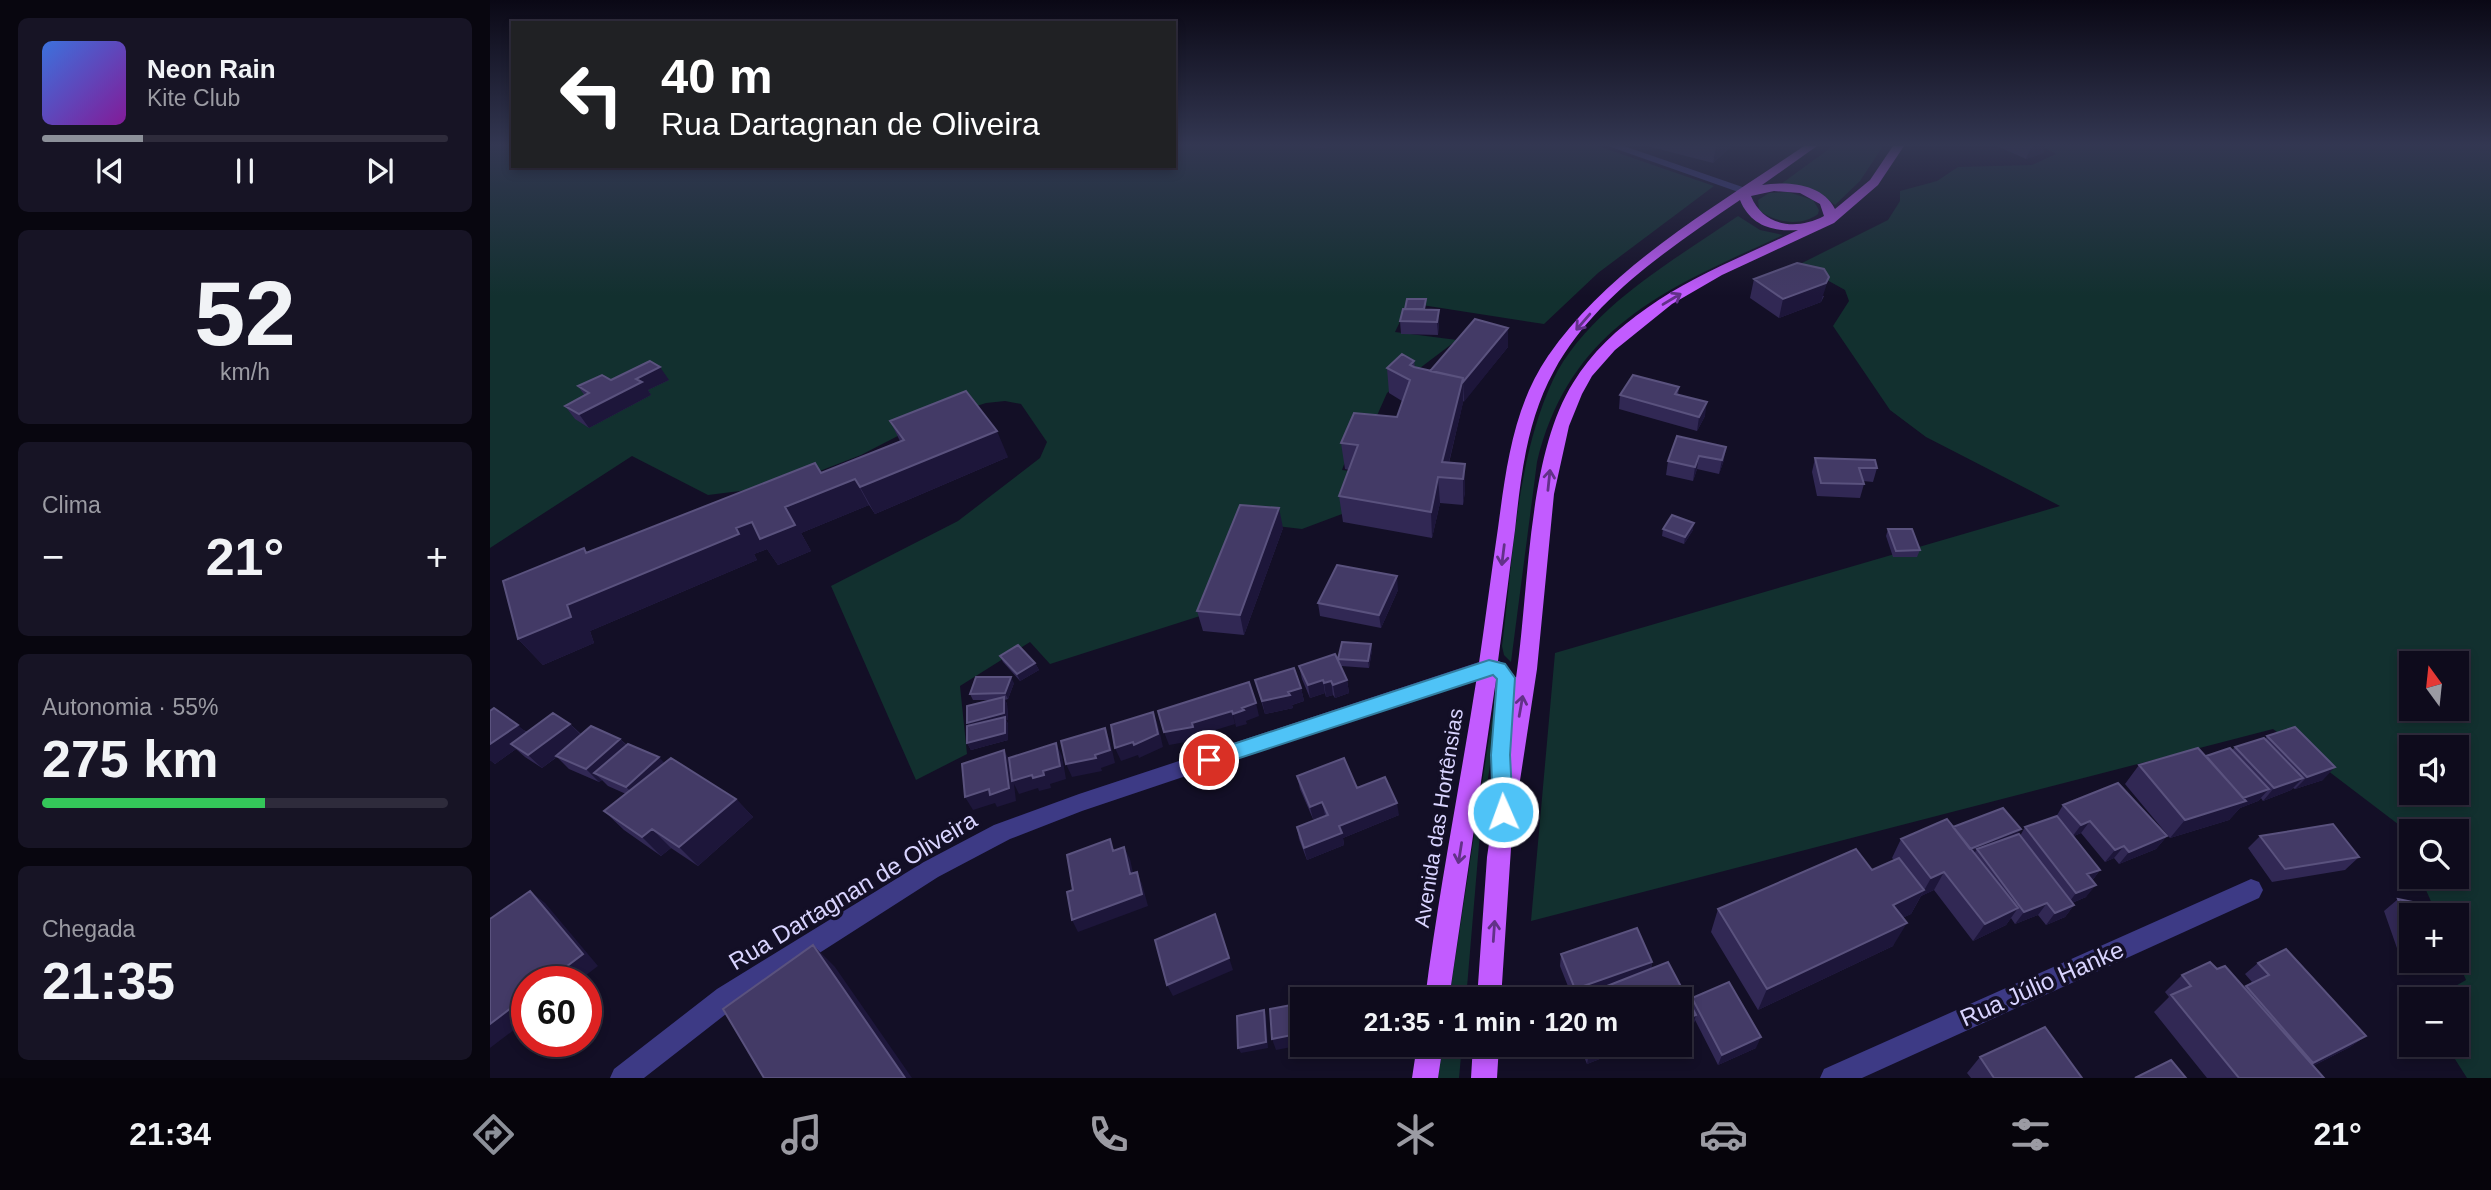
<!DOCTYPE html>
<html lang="pt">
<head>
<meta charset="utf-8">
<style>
  :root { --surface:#0e0b1c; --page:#171425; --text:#f1f3f6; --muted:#9b9ba3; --line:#2e2b3b; --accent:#8c9099 }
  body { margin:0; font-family:Helvetica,sans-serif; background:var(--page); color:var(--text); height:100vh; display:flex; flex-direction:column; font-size:26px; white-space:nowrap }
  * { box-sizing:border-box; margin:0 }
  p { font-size:23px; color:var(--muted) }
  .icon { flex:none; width:38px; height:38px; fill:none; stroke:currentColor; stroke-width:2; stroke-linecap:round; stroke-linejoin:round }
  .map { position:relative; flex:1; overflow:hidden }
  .panel { display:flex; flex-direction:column; gap:18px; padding:18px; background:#08060f; width:490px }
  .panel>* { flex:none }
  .hud { position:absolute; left:21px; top:21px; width:665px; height:147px; border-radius:0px; box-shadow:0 4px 10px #0003,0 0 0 2px var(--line); background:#202124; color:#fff; overflow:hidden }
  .needle { width:46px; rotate:345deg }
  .tools { position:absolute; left:1909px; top:651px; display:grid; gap:14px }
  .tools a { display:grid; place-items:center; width:70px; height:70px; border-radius:0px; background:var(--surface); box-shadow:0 4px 10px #0003,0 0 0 2px var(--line); font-size:35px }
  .speed { position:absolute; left:21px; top:966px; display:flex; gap:14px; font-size:35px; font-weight:700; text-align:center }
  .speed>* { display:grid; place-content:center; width:91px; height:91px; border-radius:50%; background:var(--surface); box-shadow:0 4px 10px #0003,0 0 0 2px var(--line); line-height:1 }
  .speed .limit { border:10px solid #d22; background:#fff; color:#111 }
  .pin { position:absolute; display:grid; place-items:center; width:60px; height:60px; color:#fff; margin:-30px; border:4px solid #fff; border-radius:50%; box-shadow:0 2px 7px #0007 }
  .me { position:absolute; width:77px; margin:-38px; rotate:358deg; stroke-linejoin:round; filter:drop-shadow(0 0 5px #0008) }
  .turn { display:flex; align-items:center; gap:24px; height:147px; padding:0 35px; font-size:32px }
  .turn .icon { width:91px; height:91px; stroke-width:2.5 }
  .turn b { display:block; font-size:49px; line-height:60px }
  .big { font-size:52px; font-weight:600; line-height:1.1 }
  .panel .tile { flex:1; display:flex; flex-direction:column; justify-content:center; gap:10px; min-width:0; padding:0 24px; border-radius:10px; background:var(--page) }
  .panel .dial { align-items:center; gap:0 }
  .dial b { font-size:91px; line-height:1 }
  .song { display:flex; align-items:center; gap:21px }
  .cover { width:84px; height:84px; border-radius:10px; background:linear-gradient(135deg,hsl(220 70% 55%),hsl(290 70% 35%)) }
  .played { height:7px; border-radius:4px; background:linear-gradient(90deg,var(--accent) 25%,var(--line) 25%) }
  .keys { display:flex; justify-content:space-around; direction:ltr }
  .heat { display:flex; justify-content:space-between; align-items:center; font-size:38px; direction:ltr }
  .charge { height:10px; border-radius:5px; background:linear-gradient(90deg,#34c759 55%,var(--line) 0) }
  .trip { position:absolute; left:800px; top:987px; width:402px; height:70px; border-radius:0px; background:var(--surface); box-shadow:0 4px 10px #0003,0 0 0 2px var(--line); font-weight:600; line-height:70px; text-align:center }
  .tab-bar { display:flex; height:112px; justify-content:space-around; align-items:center; background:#06040b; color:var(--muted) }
  .tab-bar .icon { width:49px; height:49px }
  .tab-bar .on { color:var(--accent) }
  .tab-bar b { font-size:32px; color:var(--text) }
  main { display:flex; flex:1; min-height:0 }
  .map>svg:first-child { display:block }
  .green { fill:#12302f; fill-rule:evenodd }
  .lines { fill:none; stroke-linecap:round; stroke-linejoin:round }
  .minor { fill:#3d3a85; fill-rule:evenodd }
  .major { fill:#c25bff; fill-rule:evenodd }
  .wall { fill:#312854 }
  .shaded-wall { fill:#1d163a }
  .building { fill:#433a66; stroke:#5a527e; stroke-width:2 }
  .oneway { stroke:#623188 }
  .route { fill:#4fc3f7; stroke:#337fa1; stroke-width:2 }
  .labels { text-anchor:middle; stroke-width:7; stroke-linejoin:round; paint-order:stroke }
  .street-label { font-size:21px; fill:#d9d4ff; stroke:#130f26 }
  .near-street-label { font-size:24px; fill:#d9d4ff; stroke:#130f26 }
</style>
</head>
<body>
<main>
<section class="panel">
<div class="tile">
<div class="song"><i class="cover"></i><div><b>Neon Rain</b><p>Kite Club</p></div></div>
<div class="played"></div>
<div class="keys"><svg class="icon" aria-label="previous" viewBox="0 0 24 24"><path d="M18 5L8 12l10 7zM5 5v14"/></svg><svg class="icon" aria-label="pause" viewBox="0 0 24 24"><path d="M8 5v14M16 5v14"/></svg><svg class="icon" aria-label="next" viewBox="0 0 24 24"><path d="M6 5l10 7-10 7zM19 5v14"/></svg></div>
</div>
<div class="tile dial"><b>52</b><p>km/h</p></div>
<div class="tile"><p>Clima</p>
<div class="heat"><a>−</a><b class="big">21°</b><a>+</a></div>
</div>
<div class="tile"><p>Autonomia · 55%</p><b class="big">275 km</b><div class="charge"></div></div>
<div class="tile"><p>Chegada</p><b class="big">21:35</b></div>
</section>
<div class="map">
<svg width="2001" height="1078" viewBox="0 0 2001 1078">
  <rect width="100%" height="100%" fill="#130f26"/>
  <path class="green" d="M0 146H23V166H684V146H1108L1224 186 1108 273 1054 324 919 303 905 332 967 340 897 393 877 438 864 437 852 470 867 472 852 514 812 529 753 522 710 616 560 664 540 642 470 686 477 754 426 780 341 586 468 521 550 458 557 442 531 404 515 401 496 403 431 424 371 455 291 486 218 495 142 456 0 548Z
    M1343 146H1393L1370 181 1345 205 1325 190 1291 184Z
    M1551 146H2001V1078H1977L1956 1045H1967V999H1943L1976 980 1967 959V915H1947L1932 881 1967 877V874L1971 873 1967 869V831H1922L1921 834 1783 729 1041 921 1065 653 1570 506 1436 437 1400 410 1343 326 1359 301 1355 290 1337 280 1302 268 1398 220 1410 201V191L1447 181 1468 167 1542 165 1566 154ZM1922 663H1967V709H1922ZM1922 747H1967V793H1922Z
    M1298 192 1323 200 1329 210 1328 214C1311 227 1285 223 1269 210L1268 200 1279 193Z
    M1248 216 1270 230 1293 235C1178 288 1080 326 1047 462L1021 662 1014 655 1012 646C1023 561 1026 459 1063 380 1075 354 1097 329 1119 309 1156 275 1206 245 1248 216Z
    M1009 673 1010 697 990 833 976 999H959Z
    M952 1045H972L969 1078H947Z"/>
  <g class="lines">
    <path class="minor" d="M1118 146H1134L1264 191 1254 194Z
      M998 659 1005 662 1008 667 1005 672 592 811 520 839 448 877 245 1007 154 1078H120L124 1069 227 989 432 863 504 825 589 794Z
      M1761 879 1769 882 1773 890 1769 898 1372 1078H1330L1334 1069Z"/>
    <path class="major" d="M1314 146H1327L1272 185C1297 181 1332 183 1345 209L1380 180 1403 146H1414L1388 185 1344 223 1232 275 1182 304 1125 350 1102 376 1092 394 1079 426 1064 494 1047 669 1022 833 1011 999H987L997 857 1008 782 1001 774 1006 680 959 999H935C949 889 971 779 988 670 995 622 1001 575 1008 528 1016 469 1023 407 1058 356 1121 265 1224 208 1314 146ZM1284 191 1310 193 1330 204 1334 216C1306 231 1273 226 1261 196ZM1250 200C1260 225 1282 232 1308 230 1257 255 1203 275 1157 308 1128 328 1101 353 1083 383 1037 456 1039 592 1026 678L1015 664 1008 661C1014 617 1019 574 1025 530 1031 475 1037 420 1064 371 1104 297 1183 246 1250 200Z
      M927 1045H953L948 1078H922Z
      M983 1045H1009L1007 1078H981Z"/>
  </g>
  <path class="wall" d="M816 146H837L834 149Z
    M1157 146H1242L1223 163Z
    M1507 146H1556L1553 153 1536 159Z
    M1264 279 1334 296 1331 302 1289 318 1260 298Z
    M936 299 935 309 949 322 948 335 911 334 910 321Z
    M1018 328V347L973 402 959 463 975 464V491L973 505 950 503 942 538 853 522 849 496 859 470 855 469 851 443 907 417 912 401 899 393 897 368 924 361 925 367 940 371Z
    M121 380H179L158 390 161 395 99 428 85 419 75 406 95 396 88 386Z
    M1189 387 1188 395 1215 416 1207 431 1129 409 1130 395Z
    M400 421 518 457 385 514 379 505 311 533 321 551 288 565 277 549 264 554 267 560 100 631 104 643 53 665 28 639 94 548 98 553 331 473 410 441Z
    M1187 436 1234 460 1229 474 1207 469 1203 481 1176 475 1178 461Z
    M1325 458 1387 468 1383 482 1373 481 1374 484 1370 498 1327 496 1322 472Z
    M793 528 754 635 713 631 707 611Z
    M1173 529 1203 530 1194 544 1172 536Z
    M1398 529 1430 550 1427 557H1403L1396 536Z
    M908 590 891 628 830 616 828 603Z
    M881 644 882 650 879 668 851 666 857 680 859 693 845 698 843 695 836 697 835 693 820 698 812 679 809 666 848 660Z
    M510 656 545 663 549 670 530 681 513 662Z
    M765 680 811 688 814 701 802 705 803 708 775 714Z
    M524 683 518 699 515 700 517 704 518 720H516L518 724V740L481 750 477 743 479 726 504 700H483L480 694Z
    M0 710 37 732 80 724 91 734 130 739 137 745 246 799 263 817 208 866 181 848 171 856 134 830 114 811 136 794 118 786 112 780 109 782 79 769 67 757 52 768 35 757 26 749 5 764 0 760Z
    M1777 736 1833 780 1805 789 1803 788 1801 790 1773 801 1771 798 1768 801 1750 808 1739 820 1680 838 1635 784 1649 765 1716 756 1742 750 1745 747 1775 739Z
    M807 776 867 788 909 815 853 838 854 845 817 860 809 839 807 827 835 816V815L823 819 810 789Z
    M1573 805 1677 836 1666 849 1629 864 1624 858 1615 862 1591 833 1584 836 1610 870 1602 881 1596 897 1582 903 1584 905 1575 917 1556 925 1548 915 1525 924 1521 918 1516 925 1483 941 1444 890 1431 896 1421 914 1412 918 1403 946 1268 1010 1221 932 1228 909 1382 870 1404 860 1402 858 1411 839 1463 827 1530 836 1535 827 1566 817Z
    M1770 836 1869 857 1855 870 1782 882 1758 848Z
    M1908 899 1922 915V953L1908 951 1894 911Z
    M1071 954 1162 962 1161 969 1200 1004 1202 998 1266 1048 1228 1065 1205 1020 1201 1032 1190 999H1083L1070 966Z
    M1768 963 1876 1036 1860 1047 1823 1066 1834 1078H1717L1664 1012 1679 997 1675 992 1692 975 1727 969 1754 987 1762 982 1755 974Z
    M1089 1045H1145L1097 1064Z
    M1490 1057 1592 1078H1481L1477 1073Z"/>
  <path class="shaded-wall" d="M1226 146H1242L1223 163Z
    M1546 146H1556L1553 153 1536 159 1541 148Z
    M1339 277 1331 302 1289 318 1293 299Z
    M949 310V322L948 335 947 322Z
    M1018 328V347L974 402 973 382Z
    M170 367 179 380 158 390 161 395 99 428 89 414 146 379Z
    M973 378V403L955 478 952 462Z
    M1217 402 1215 416 1207 431 1209 417Z
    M507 431 518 457 385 514 370 487Z
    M1236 447 1234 460 1229 474 1232 460Z
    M1209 456 1207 469 1203 481 1205 467Z
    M975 464V491L973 505V479Z
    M948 477 950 503 942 538 941 512Z
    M365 479 379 505 311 533 321 551 288 565 277 549 264 554 267 560 100 631 104 643 53 665 28 639 77 605 246 528Z
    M789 508 793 528 754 635 750 615Z
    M1204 523 1203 530 1194 544 1195 537Z
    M907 576 908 590 891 628 889 615Z
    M881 644 882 650 879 668 878 661Z
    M545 663 549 670 530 681 527 674Z
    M521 677 524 683 518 699 515 693Z
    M833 680 835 693 820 698 818 685Z
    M857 680 859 693 845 698 843 685Z
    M841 681 843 695 836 697 834 683Z
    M811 688 814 701 802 705 803 708 775 714 772 701Z
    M514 697 517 704 518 720H516L518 724V740L481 750 477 743 481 729 477 723Z
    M766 703 769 716 756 721 757 724 746 727 743 714 752 708Z
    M742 711 745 724 706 736 707 740 679 745 674 732Z
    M663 712 668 725 673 747 649 758 648 755 631 761 625 748Z
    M80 724 93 737 52 768 38 755Z
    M28 725 42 738 21 744 26 749 5 764 0 760V744Z
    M615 728 620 741 625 763 611 768 612 771 582 777 576 764 605 755Z
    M130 739 143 752 104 773 112 780 109 782 96 769Z
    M566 743 572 756 576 779 560 784 561 788 549 791 548 788 529 794 524 784 526 801 507 807 505 803 483 810 475 797 514 750 521 763 542 775 553 771Z
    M169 757 181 770 149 799 136 787Z
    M1845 767 1833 780 1805 789 1817 777Z
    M1813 778 1801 790 1773 801 1784 788Z
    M1779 789 1768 801 1750 808 1739 820 1680 838 1695 820Z
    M246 799 263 817 208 866 189 847Z
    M832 802 835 815 823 819 820 807Z
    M907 803 909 815 853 838 854 845 817 860 814 848 849 826Z
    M1600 821 1591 833 1582 837 1591 825Z
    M162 829 181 848 171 856 152 837Z
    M1531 829 1523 841 1487 849 1482 857 1478 850Z
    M1677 836 1666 849 1629 864 1639 852Z
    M1634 846 1624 858 1615 862 1625 850Z
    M634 847 640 859 646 886 640 874Z
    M1610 870 1601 882 1597 874Z
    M647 872 652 884 658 906 588 932 582 920Z
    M1454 872 1444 890 1431 896 1441 878Z
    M1606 885 1596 897 1577 905 1586 893Z
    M1434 890 1421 914 1390 928 1403 905Z
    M40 891 55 903 108 966 87 982H56Z
    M1557 903 1548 915 1525 924 1534 912Z
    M1584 905 1575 917 1556 925 1565 913Z
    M1528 908 1516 925 1483 941 1495 924Z
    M725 914 743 970 683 996 677 985Z
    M1417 923 1403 946 1268 1010 1277 989Z
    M323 945 345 967 422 1078H415Z
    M1162 962 1159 973 1084 999 1085 989Z
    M37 996V1020L0 1048V1024Z
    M774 1010 776 1016 778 1048 751 1053 748 1048Z
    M1206 1015 1201 1032 1190 1036V1021Z
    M812 1033V1045L786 1050 782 1039Z
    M1876 1036 1860 1047 1809 1073 1823 1063Z
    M1271 1037 1266 1048 1228 1065 1232 1055Z
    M1109 1045H1145L1097 1064 1100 1048Z
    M1156 1045H1166L1154 1049Z"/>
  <path class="building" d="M1307 263 1334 269 1339 277 1336 283 1293 299 1264 279Z
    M917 299H936L934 309H915Z
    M913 309 949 310 947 322 910 321Z
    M985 319 1018 328 973 382V378L940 371Z
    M912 354 924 361 920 365 924 367 973 378 952 462 975 464 973 479 948 477 941 512 849 496 868 445 851 443 864 413 907 417 920 380 897 368Z
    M160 361 170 367 146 379 152 382 89 414 75 406 99 393 88 386 112 375 121 380Z
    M1143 375 1189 387 1185 394 1217 402 1209 417 1130 395Z
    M476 391 507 431 370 487 365 479 295 507 305 525 270 539 262 522 246 528 249 534 77 605 81 617 28 639 13 581 94 548 96 553 325 463 331 473 414 440 400 421Z
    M1187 436 1236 447 1232 460 1209 456 1205 467 1178 461Z
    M1325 458 1385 460 1387 468H1369L1374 484 1331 483Z
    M750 505 789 508 750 615 707 611Z
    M1182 515 1204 523 1195 537 1173 529Z
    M1398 529H1422L1430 550 1406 551Z
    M847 565 907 576 889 615 828 603Z
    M852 642 881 644 878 661 848 659Z
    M528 645 545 663 527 674 510 656Z
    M845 654 857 680 843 685 841 681 834 683 833 680 818 685 809 666Z
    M804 668 811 688 798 692 800 695 772 701 765 680Z
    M486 677H521L515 693 480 694Z
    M759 682 766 703 752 708 754 710 743 714 742 711 702 723 703 727 674 732 668 711Z
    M514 697V713L477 723V706Z
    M4 708 28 725 0 744V711Z
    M663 712 668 734 644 745 643 742 625 748 621 725Z
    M63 713 80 724 38 755 21 744Z
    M515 717V733L477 743V726Z
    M101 726 130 739 96 769 66 756Z
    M1805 727 1845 767 1817 777 1777 736Z
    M615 728 620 750 605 755 606 758 576 764 571 741Z
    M1774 738 1813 778 1784 788 1745 747Z
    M566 743 570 766 553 771 554 775 543 778 542 775 522 781 519 758Z
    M138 744 169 757 136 787 104 773Z
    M1708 748 1756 801 1695 820 1649 765Z
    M1740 748 1779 789 1753 798 1716 756Z
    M514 750 519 788 500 795 499 789 475 797 472 764Z
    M181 758 246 799 189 847 162 829 152 837 114 811Z
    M854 758 867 788 895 777 907 803 849 826 852 833 814 848 807 827 838 815 832 802 820 807 807 776Z
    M1628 783 1677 836 1639 852 1634 846 1625 850 1600 821 1591 825 1573 805Z
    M1513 808 1531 829 1480 849 1463 827Z
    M1567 816 1610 870 1597 874 1606 885 1586 893 1535 827Z
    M1457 819 1528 908 1495 924 1454 872 1441 878 1411 839Z
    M1843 824 1869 857 1795 869 1770 836Z
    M1529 834 1584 905 1565 913 1557 903 1534 912 1487 849Z
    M620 839 623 851 634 847 640 874 647 872 652 894 582 920 577 892 583 890 577 855Z
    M1366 849 1382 870 1409 858 1434 890 1403 905 1417 923 1277 989 1228 909Z
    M40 891 93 954 56 982H37V996L0 1024V919Z
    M1908 899 1948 907 1951 915H1922V934Z
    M725 914 739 958 677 985 665 940Z
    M1147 928 1162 962 1085 989 1071 954Z
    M323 945 415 1078H274L233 1009Z
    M1796 949 1876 1036 1823 1063 1756 986 1779 975 1768 963Z
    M1178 962 1206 1015 1190 1021V999H1084Z
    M1720 962 1727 969 1735 966 1834 1078H1749L1681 995 1701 986 1692 975Z
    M1239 982 1271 1037 1232 1055 1202 998Z
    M812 1003V1033L782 1039 780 1009Z
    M774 1010 776 1042 748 1048 747 1016Z
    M1555 1027 1592 1078H1504L1490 1057Z
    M1098 1045H1109L1100 1048Z
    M1681 1060 1696 1078H1645Z"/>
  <defs><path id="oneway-shaft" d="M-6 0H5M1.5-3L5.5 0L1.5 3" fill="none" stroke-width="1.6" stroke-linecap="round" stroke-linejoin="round" transform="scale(1.75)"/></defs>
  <g class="oneway">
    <use href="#oneway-shaft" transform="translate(1182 299) rotate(-31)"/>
    <use href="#oneway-shaft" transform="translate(1093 322) rotate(131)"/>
    <use href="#oneway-shaft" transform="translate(1059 480) rotate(-84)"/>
    <use href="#oneway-shaft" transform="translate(1013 555) rotate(97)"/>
    <use href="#oneway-shaft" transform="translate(1031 706) rotate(-80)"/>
    <use href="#oneway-shaft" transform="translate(970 853) rotate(99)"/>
    <use href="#oneway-shaft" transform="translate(1004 931) rotate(-86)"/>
  </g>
  <linearGradient id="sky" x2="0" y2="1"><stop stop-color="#0a0815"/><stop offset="0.49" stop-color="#333752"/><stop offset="1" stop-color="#333752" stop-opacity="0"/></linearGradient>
  <rect width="2001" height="296" fill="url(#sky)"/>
  <path class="route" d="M999 660 1015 664 1025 678 1020 755 1023 812 1020 818 1013 821 1006 818 1003 812 1001 755 1007 679 1003 675 719 768 712 765 710 760 712 754 719 752Z"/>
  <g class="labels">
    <g class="street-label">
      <text transform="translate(949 818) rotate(-81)" y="7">Avenida das Hortênsias</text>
    </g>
    <g class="near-street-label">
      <text transform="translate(363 891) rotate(-31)" y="8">Rua Dartagnan de Oliveira</text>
      <text transform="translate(1552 984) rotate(-24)" y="8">Rua Júlio Hanke</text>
    </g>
  </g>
</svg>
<div class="tools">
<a><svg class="needle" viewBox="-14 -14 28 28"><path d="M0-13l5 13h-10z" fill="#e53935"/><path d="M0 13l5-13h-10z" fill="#9b9ba3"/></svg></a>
<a><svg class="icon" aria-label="sound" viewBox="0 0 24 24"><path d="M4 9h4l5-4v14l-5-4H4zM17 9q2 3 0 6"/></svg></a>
<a><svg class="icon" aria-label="search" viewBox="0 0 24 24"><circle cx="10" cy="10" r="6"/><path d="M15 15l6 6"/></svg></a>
<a>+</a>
<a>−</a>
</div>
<div class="speed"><div class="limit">60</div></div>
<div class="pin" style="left:719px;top:760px;background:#d93025"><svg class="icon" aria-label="arrive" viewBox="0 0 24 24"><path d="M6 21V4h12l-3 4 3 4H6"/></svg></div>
<svg class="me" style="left:1013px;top:812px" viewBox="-20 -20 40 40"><circle r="17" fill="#4fc3f7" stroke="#fff" stroke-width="3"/><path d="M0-11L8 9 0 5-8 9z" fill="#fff"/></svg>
<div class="trip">21:35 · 1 min · 120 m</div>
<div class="hud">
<div class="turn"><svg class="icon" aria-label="left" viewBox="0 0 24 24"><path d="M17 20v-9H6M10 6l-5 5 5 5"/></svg><div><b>40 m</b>Rua Dartagnan de Oliveira</div></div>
</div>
</div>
</main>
<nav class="tab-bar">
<b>21:34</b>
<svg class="icon on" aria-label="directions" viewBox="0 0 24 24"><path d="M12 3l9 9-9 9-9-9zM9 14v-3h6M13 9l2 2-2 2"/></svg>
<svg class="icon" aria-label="music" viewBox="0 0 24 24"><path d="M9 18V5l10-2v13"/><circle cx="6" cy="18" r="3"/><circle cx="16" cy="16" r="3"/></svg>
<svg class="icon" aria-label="phone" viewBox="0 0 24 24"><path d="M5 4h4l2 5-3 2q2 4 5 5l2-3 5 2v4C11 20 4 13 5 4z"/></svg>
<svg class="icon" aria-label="climate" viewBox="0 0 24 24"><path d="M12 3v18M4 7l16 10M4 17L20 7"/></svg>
<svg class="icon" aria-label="car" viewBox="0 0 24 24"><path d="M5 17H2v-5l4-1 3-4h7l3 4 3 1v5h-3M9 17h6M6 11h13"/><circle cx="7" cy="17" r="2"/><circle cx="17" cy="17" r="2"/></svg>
<svg class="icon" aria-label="filters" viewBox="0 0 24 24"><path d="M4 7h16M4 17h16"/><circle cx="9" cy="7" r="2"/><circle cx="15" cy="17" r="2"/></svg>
<b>21°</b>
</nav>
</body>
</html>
